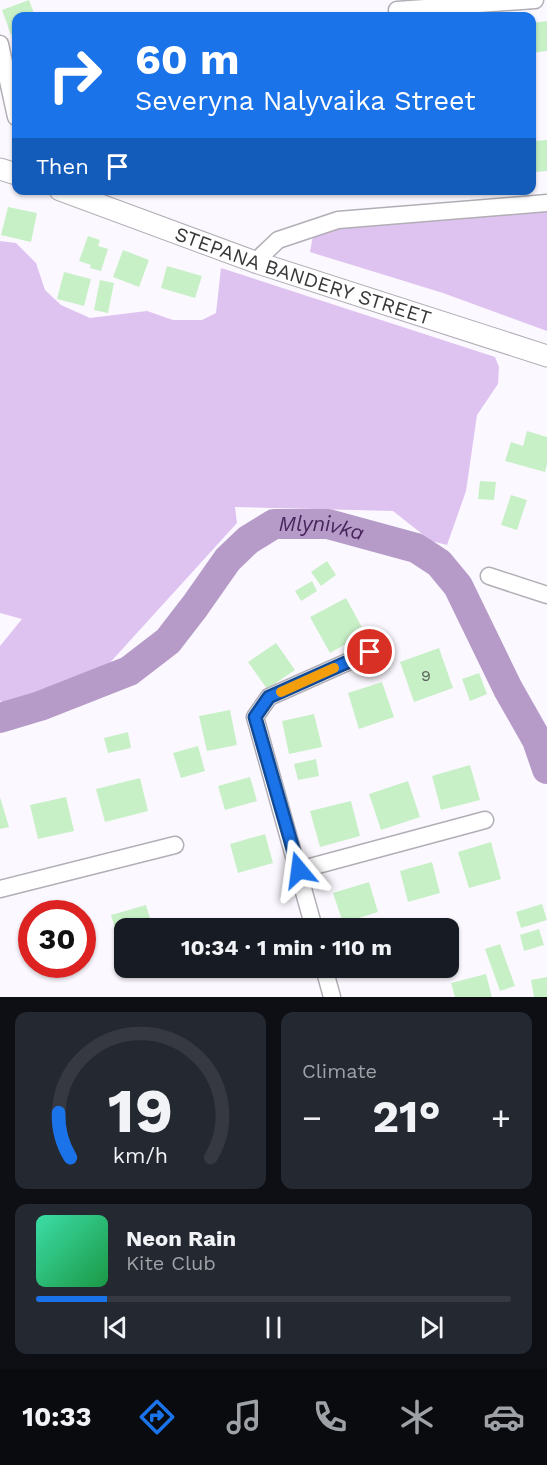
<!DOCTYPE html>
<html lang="en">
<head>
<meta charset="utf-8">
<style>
  :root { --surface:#171b24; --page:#242831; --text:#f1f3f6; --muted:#9ea1a6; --line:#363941; --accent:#1a73e8 }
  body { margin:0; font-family:"Work Sans",sans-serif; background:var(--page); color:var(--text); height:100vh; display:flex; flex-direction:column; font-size:22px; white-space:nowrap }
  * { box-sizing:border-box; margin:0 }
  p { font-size:20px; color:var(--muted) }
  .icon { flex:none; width:33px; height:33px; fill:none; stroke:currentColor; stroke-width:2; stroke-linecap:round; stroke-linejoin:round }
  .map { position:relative; height:997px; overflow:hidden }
  .panel { display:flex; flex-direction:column; gap:15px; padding:15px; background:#0d0f14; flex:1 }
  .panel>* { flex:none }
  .top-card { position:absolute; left:12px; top:12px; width:524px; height:183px; border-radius:12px; box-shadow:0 2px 4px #0004; background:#1a73e8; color:#fff; overflow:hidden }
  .speed { position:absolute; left:18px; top:900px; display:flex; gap:12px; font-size:30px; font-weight:700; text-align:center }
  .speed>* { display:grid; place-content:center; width:78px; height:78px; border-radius:50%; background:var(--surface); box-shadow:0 2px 4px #0004; line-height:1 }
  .speed .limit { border:9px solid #d22; background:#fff; color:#111 }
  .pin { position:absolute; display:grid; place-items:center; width:51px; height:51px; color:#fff; margin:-26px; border:3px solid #fff; border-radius:50%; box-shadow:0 2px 6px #0007 }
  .me { position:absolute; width:66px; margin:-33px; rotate:344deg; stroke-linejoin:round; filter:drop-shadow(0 0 4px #0008) }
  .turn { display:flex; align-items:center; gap:21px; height:126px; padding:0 24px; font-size:27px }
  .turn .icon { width:78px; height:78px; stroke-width:2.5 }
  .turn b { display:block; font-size:42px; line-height:51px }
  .then { display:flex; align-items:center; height:57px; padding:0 24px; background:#0003; gap:12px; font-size:22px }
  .big { font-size:45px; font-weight:700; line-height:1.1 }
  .panel .tile { flex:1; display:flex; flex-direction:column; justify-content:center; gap:9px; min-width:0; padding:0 21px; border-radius:12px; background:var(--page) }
  .panel .dial { align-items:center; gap:0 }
  .dial svg { height:156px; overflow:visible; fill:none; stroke:var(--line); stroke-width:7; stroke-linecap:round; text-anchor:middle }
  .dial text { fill:var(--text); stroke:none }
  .song { display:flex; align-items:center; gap:18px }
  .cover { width:72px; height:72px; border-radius:9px; background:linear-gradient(135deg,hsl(160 70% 55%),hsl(140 70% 35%)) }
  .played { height:6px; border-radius:3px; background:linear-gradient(90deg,var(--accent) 15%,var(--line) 15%) }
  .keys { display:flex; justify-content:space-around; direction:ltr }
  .heat { display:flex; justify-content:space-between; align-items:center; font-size:33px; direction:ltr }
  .panel .tiles { flex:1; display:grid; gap:15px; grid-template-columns:1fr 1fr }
  .tile:last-child { grid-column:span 2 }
  .trip { position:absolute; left:114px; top:918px; width:345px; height:60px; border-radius:12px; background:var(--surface); box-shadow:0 2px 4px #0004; font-weight:700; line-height:60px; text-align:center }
  .tab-bar { display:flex; height:96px; justify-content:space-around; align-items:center; background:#090b0e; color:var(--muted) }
  .tab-bar .icon { width:42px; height:42px }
  .tab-bar .current { color:var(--accent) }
  .tab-bar b { font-size:27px; color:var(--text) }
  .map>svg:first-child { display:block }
  .green { fill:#dec3f1 }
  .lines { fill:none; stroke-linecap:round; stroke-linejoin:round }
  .stream { stroke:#b69bc8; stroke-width:5 }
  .river { stroke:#b69bc8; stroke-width:30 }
  .building { fill:#c7f0c7 }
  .minor-casing { stroke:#b2aeb5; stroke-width:19 }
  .major-casing { stroke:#b2aeb5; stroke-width:23 }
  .minor { stroke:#fff; stroke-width:16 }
  .major { stroke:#fff; stroke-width:21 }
  .route-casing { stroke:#114b97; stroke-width:15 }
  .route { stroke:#1a73e8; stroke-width:10 }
  .slow { stroke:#f59e0b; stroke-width:10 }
  .labels { text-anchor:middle; stroke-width:6; stroke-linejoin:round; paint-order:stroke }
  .number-label { font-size:16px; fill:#5c655c }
  .street-label { font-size:20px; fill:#383739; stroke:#fff }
  .water-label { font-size:21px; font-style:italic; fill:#48245c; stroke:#fff }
</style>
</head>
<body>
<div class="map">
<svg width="547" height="997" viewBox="0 0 547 997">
  <rect width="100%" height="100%" fill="#fcf8ff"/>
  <path class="green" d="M547 207V331L443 293 310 252 314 230Z
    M0 241 16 243 36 263 45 290 61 305 90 318 147 311 173 320H202L216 313 221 268 495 357 499 367 498 384 477 415 466 491 447 545 431 541 393 511 235 507 237 523 106 667 9 704 0 701V646L22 619 0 613Z"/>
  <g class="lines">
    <path class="stream" d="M0 713 7 716"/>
    <path class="river" id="s1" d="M0 718 40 706 129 671 168 641 195 606 228 559 248 540 274 524H328L416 548 439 563 458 586 508 689 537 740 547 769"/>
  </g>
  <path class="building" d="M29 0 35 16H16V33L11 35 2 10Z
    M547 21V51L531 53V23Z
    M547 140V171L536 172 534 141Z
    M8 207 37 213 31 242 1 235Z
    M88 236 100 240 98 246 108 249 101 271 90 268 91 265 79 261Z
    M123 250 149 260 139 287 113 277Z
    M167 266 202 276 195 298 161 288Z
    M64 272 91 279 84 306 57 299Z
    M100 280 114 283 108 313 94 310Z
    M527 431 547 437V464L545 472 505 461 511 442 523 446Z
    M480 481 496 482 494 500 478 499Z
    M511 495 527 500 517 530 501 525Z
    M327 561 336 575 321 586 311 572Z
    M312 581 317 591 301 601 295 591Z
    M346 598 365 633 330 653 310 617Z
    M276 643 295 670 267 689 248 662Z
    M439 648 453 688 414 702 400 662Z
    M479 673 487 694 470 701 462 679Z
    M382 682 394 717 359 729 348 693Z
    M230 710 237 745 207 751 199 716Z
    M314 714 322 747 289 754 282 721Z
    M128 732 131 748 108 753 104 738Z
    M198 746 205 771 181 778 173 753Z
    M316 759 319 776 298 780 294 764Z
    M470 765 480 800 441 810 432 776Z
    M250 777 257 801 225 810 218 786Z
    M140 778 148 811 105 822 96 789Z
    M408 781 420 817 381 830 369 794Z
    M0 797 9 827 0 829Z
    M66 797 74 831 38 839 30 805Z
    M351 801 360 836 320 847 310 811Z
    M265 834 273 863 238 873 230 844Z
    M491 842 501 879 469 888 458 852Z
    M432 862 440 893 408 902 400 871Z
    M369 882 378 912 343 923 333 893Z
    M542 904 547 920 521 928 516 912Z
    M146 905 153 928H124V951L122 952 111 915Z
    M232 918 236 928H204Z
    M539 929 544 945 524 951 520 935Z
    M500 944 515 986 500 991 485 949Z
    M486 974 492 997H455L451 983Z
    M547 977V997H534L531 980Z"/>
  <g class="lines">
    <defs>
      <path id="minor" d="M397 10 535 0
        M0 44 16 117
        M255 262 278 240 338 220 547 203
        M489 576 547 595
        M299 870 485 820
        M0 889 175 845
        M314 928 255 717 269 697 370 652
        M324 968 332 997"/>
      <g id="major">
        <path d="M0 169 16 174"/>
        <path id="s2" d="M60 190 255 262 547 356"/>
      </g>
    </defs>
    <use href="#minor" class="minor-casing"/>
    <use href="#major" class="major-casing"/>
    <use href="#minor" class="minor"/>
    <use href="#major" class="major"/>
  </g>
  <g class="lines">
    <defs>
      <path id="route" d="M299 870 255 717 269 697 370 652"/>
    </defs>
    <use href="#route" class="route-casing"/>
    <use href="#route" class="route"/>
    <path class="slow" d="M281 692 334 668"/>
  </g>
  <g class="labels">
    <g class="number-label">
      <text x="426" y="681">9</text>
    </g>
    <g class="street-label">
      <text dy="7" stroke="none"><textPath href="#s2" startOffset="258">STEPANA BANDERY STREET</textPath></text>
    </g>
    <g class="water-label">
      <text dy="7" stroke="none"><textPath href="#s1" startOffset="394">Mlynivka</textPath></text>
    </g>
  </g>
</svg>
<div class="speed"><div class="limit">30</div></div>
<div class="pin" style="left:370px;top:652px;background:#d93025"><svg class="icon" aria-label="arrive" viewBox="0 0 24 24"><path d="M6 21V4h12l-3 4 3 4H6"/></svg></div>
<svg class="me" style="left:299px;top:870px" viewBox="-20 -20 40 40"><path d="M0-17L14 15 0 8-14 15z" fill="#1a73e8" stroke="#fff" stroke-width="4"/></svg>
<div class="trip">10:34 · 1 min · 110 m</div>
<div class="top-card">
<div class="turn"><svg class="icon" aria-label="right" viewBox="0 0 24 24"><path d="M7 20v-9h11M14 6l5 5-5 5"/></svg><div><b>60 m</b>Severyna Nalyvaika Street</div></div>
<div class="then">Then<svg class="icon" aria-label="arrive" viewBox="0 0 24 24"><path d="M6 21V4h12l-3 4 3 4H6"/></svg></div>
</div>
</div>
<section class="panel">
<div class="tiles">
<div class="tile dial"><svg viewBox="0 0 100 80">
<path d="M14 69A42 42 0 1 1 86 69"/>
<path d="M14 69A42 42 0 0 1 8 46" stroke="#1a73e8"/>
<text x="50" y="56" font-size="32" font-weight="700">19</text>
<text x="50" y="72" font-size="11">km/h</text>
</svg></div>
<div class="tile"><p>Climate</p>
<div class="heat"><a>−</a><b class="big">21°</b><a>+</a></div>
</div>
<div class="tile">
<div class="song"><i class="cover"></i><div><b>Neon Rain</b><p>Kite Club</p></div></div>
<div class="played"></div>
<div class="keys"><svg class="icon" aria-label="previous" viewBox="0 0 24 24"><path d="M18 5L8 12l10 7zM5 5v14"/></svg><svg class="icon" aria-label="pause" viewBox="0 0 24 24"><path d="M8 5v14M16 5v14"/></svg><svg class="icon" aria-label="next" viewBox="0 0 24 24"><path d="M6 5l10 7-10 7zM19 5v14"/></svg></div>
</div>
</div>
</section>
<nav class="tab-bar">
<b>10:33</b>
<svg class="icon current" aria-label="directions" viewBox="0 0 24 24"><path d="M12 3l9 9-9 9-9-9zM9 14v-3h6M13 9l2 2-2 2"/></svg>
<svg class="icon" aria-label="music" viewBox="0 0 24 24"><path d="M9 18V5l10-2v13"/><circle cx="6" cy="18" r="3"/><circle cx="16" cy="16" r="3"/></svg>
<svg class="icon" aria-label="phone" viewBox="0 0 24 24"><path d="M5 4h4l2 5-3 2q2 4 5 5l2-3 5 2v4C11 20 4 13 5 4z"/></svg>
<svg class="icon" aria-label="climate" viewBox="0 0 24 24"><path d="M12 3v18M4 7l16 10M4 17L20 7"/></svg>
<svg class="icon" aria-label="car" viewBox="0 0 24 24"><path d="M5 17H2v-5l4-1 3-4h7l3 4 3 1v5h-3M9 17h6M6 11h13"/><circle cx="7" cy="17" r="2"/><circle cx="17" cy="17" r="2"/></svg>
</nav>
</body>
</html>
